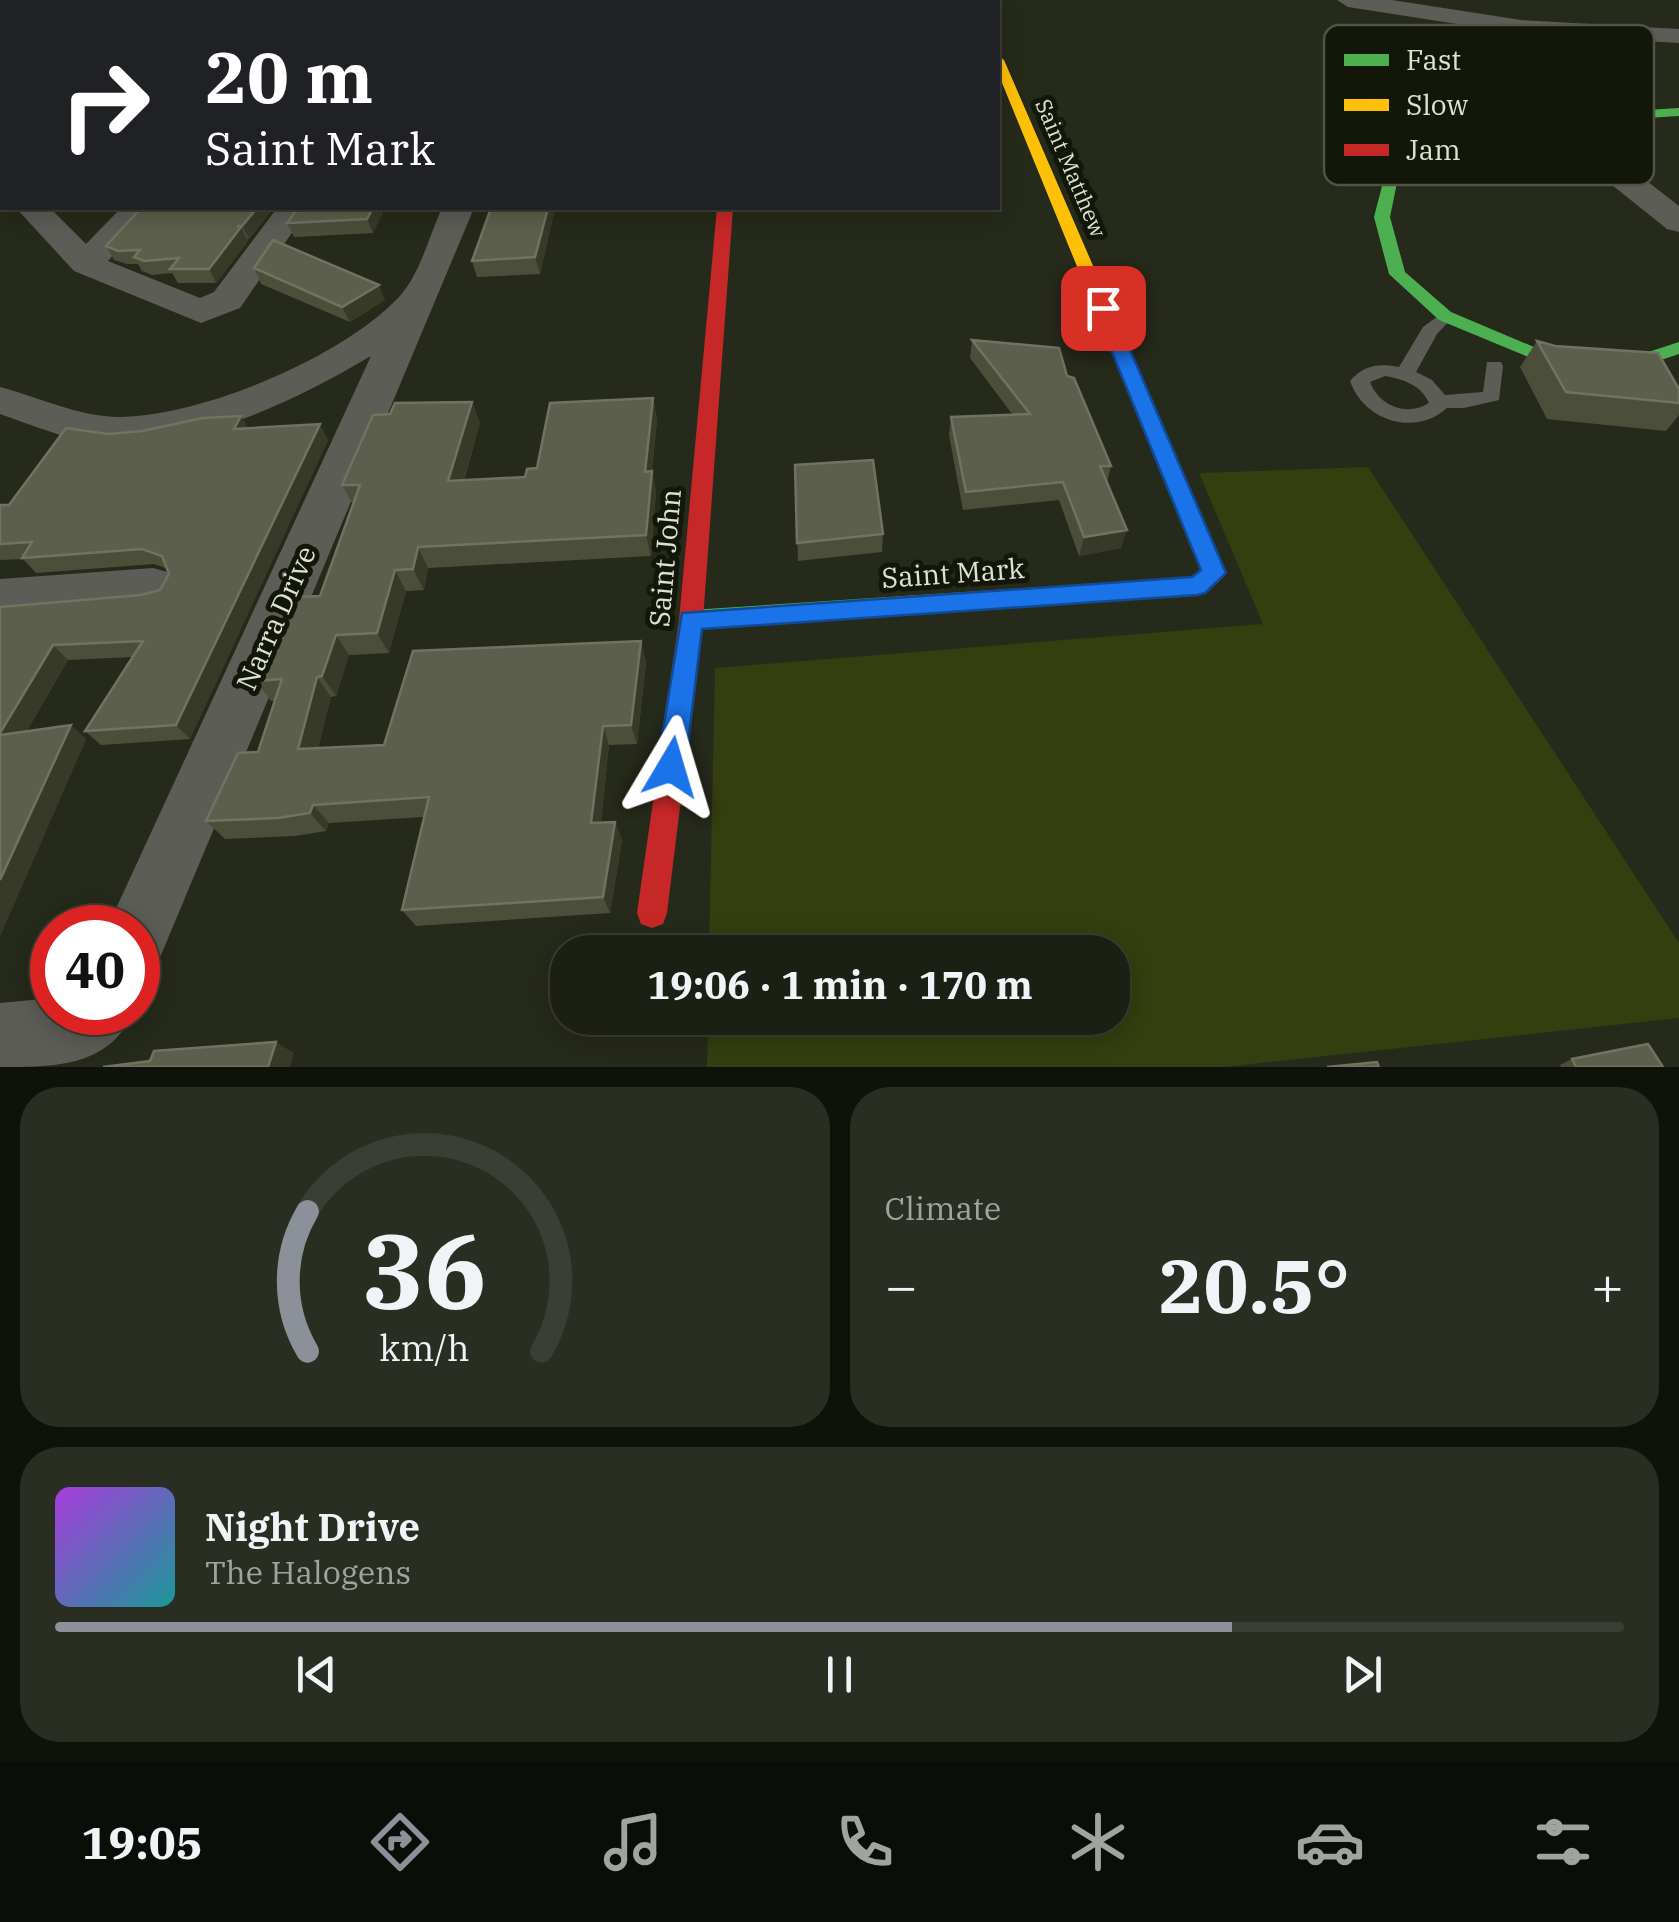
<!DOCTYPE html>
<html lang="en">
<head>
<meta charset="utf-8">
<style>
  :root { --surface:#1c2014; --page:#292d22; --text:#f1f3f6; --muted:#a0a3a0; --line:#3a3e34; --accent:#8c9099 }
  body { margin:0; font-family:"IBM Plex Serif",serif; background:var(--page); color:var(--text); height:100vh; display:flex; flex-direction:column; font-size:38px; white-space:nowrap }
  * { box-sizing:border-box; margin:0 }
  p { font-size:32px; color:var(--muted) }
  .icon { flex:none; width:55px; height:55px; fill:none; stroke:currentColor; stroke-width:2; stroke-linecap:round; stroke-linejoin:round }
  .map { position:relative; height:1067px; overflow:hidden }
  .sheet { display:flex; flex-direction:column; gap:20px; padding:20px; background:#0f120b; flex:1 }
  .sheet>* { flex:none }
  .guide { position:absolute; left:0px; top:0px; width:1000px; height:210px; box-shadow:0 5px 25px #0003,0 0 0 2px var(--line); background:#202124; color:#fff; overflow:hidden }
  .speed { position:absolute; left:30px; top:905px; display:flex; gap:20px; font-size:50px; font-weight:700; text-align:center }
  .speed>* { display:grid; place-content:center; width:130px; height:130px; border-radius:50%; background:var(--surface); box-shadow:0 5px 25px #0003,0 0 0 2px var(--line); line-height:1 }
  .speed .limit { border:15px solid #d22; background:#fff; color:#111 }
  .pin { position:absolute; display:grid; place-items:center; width:85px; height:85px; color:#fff; margin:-42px; border-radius:20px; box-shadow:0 5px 15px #0006 }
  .me { position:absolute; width:110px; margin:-55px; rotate:7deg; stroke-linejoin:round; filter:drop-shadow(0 0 8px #0008) }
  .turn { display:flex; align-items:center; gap:35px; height:210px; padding:0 40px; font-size:45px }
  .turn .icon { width:130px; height:130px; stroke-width:2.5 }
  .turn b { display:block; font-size:70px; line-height:85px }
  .big { font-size:75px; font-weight:800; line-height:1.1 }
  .sheet .card { flex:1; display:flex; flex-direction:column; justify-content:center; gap:15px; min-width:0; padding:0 35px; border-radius:40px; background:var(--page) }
  .sheet .dial { align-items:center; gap:0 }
  .dial svg { height:260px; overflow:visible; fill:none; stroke:var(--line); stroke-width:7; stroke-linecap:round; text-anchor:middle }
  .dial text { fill:var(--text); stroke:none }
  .song { display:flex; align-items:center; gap:30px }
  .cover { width:120px; height:120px; border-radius:15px; background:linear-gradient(135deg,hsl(280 70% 55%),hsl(180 70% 35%)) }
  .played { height:10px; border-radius:5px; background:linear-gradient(90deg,var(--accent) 75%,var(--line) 75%) }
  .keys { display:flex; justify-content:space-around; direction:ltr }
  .heat { display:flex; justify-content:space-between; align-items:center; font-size:55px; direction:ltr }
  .sheet .tiles { flex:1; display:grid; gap:20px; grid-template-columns:1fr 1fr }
  .card:last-child { grid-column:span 2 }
  .trip { position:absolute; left:550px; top:935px; width:580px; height:100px; border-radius:40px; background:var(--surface); box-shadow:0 5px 25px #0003,0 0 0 2px var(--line); font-weight:800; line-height:100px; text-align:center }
  .tab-bar { display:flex; height:160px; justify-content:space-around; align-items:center; background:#0b0d08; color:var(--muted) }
  .tab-bar .icon { width:70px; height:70px }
  .tab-bar .current { color:var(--accent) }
  .tab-bar b { font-size:45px; color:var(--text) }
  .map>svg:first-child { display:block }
  .green { fill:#343e0f }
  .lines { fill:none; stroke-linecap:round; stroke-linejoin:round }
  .lane { fill:#5c5d56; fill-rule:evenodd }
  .street { fill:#5c5d56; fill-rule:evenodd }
  .fast { fill:#4caf50; fill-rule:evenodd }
  .slow { fill:#ffc107; fill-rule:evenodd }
  .jam { fill:#c62828; fill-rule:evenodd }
  .wall { fill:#4b4f3a }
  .shaded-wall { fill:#363a27 }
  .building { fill:#5b5f4b; stroke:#6f7360; stroke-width:2.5 }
  .route { fill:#1a73e8; stroke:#114b97; stroke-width:2.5 }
  .labels { text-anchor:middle; stroke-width:10; stroke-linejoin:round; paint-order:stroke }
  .far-street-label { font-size:22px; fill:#dde2d1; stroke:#13170a }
  .street-label { font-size:28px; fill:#dde2d1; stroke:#13170a }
  .key { fill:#13170a; stroke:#505446; stroke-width:2.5 }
  .key-label { font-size:28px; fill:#dde2d1 }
</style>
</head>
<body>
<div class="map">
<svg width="1679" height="1067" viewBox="0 0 1679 1067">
  <rect width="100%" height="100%" fill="#262a1a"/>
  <path class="green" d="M1368 467 1679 943V1018L1224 1067H707L708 1018H1112V952H709L715 668 1263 624 1199 473Z"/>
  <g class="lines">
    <path class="lane" d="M155 0H168L169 2H157Z
      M0 28H2V34H0Z
      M1445 311 1454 316 1437 334 1416 372 1432 380 1445 395 1483 392 1487 362H1501L1503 366 1499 400 1464 408H1447C1415 437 1364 421 1350 381 1363 365 1380 363 1399 367L1423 327ZM1385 376C1403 379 1421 385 1429 403 1407 417 1379 406 1370 382Z"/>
    <path class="street" d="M725 0H747V2H725Z
      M1337 0H1392L1521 20 1679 29V43L1521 34 1348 7Z
      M0 66H2V82H0Z
      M0 114H2V130H0Z
      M1519 114 1634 171 1679 206V232L1667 229 1612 185 1509 128 1505 122 1509 116Z
      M16 208H50L86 244 121 208H155L108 261 200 298 214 292 277 208H309L240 308 201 323 74 271Z
      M442 208H474L161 955 138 965V928H107L371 356C298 399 206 444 119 445 80 445 37 427 0 414V387C39 397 79 417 119 417 202 416 341 358 398 298 420 275 429 236 442 208Z
      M153 568 171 573 178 587 171 601 153 606 0 619V579Z
      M52 998V1012H134C108 1067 57 1067 0 1067V1003Z"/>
    <path class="fast" d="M1679 108V116L1519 126 1450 140 1400 168 1390 217 1405 272 1451 312 1541 350 1633 357 1679 342V354L1634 369 1538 361 1439 320 1389 274 1374 217 1388 163 1441 134 1519 118Z
      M1164 579 1172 582 1176 588 1172 594 1164 597 691 630 682 627 679 620 682 613 691 610Z"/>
    <path class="slow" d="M998 56 1004 60 1226 573C1211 595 1180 602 1156 594L1152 588 1156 582 1192 577 1201 570 998 73Z"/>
    <path class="jam" d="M717 208H733L703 620 667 913 663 924 652 928 641 924 637 913 679 620Z"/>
  </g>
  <path class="wall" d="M274 208 249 239H247L248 241 216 283H178L172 273 152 275 142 271 138 264H127L114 260 106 246Z
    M298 208H385L373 233 294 237 287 223Z
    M555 208 540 274 477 277 472 261Z
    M254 268 385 300 350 322 261 284Z
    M972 340 1067 376 1111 466 1107 482 1121 548 1079 556 1059 500 963 510 949 435 951 417 1012 414 970 358Z
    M1537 341 1679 389V415L1666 431 1547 419 1520 367Z
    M653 398 657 420 652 471 656 492 651 556 428 568 424 590 406 591 389 653 349 655 336 696 331 697 318 748 384 745 641 641 646 662 637 744 609 745 601 823 615 822 622 840 610 913 416 926 402 910 424 817 329 823 326 831 295 836 225 839 206 821 258 752 275 701H271L256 681 320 596 353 505 342 485 390 414 472 402 480 423 464 480 525 477Z
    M241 416 248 429 328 440 190 739 101 745 85 731 133 657 68 660 26 732 86 739 0 936V607L141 595 160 590 169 574 168 569 154 564 36 573 23 559 0 560V506L9 505 108 434 142 431Z
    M795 465 883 534 882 552 798 561Z
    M1572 1059 1663 1067H1561L1560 1065Z"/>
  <path class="shaded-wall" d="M0 0H54L45 2H2V14L0 15Z
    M257 208H274L249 239 242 226Z
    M373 208H385L373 233 367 219Z
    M548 208H555L540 274 535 257Z
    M241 227 248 241 216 283 209 269Z
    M379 285 385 300 350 322 342 307Z
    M653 398 657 420 650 493 645 472Z
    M472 402 480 423 457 502 448 481Z
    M241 416 250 431 234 429Z
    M320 424 328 440 190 739 176 725Z
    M652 471 656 492 651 556 646 535Z
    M1127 530 1121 548 1079 556 1084 537Z
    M418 547 428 568 424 590 413 569Z
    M395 570 406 591 389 653 377 633Z
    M336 635 349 655 336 696 322 676Z
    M641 641 646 662 637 744 631 725Z
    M53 645 68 660 15 750 0 737V733Z
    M317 677 331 697 313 768 298 749Z
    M71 725 86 739 0 936V880Z
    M603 726 609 745 599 841 591 823Z
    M313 805 329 823 326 831 310 813Z
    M615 822 622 840 610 913 603 897Z
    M276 1042 294 1053 290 1067H268Z"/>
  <path class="building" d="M141 208H257L242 226H237L241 227 209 269H170L179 258 144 261 134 257 140 250 118 251 106 246Z
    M298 208H373L367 219 287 223Z
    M491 208H548L535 257 472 261Z
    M273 240 379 285 342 307 254 268Z
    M972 340 1059 348 1067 376 1074 378 1111 466H1100L1127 530 1084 537 1063 482 966 492 951 417 1030 414Z
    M1537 341 1555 346 1658 353 1679 389V403L1566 392Z
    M653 398 645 472 652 471 646 535 418 547 413 569 395 570 377 633 336 635 322 676 317 677 298 749 384 745 413 651 641 641 631 725 603 726 591 823 615 822 603 897 402 910 429 797 313 805 310 813 278 818 206 821 238 753 258 752 282 679 256 681 293 597 320 596 360 485H342L373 415 390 414 395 403 472 402 448 481 525 477 527 469 537 468 550 403Z
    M241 416 234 429 320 424 176 725 85 731 143 641 53 645 0 733V607L141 595 160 590 169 574 162 556 142 549 22 558 32 542 0 544V505H9L66 428 108 434 142 431 203 418Z
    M873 460 883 534 797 543 795 465Z
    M71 725 0 880V735Z
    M276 1042 268 1067H103L150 1061 154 1051Z
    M1648 1044 1663 1067H1576L1572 1059Z
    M1377 1062 1379 1067H1327Z"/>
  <path class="route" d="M1103 303 1112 308 1226 573 1205 593 1197 595 702 629 685 767 681 776 671 779 661 776 657 767 682 613 1192 577 1201 570 1094 308Z"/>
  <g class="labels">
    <g class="far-street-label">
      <text transform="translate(1071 168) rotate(67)" y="8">Saint Matthew</text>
    </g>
    <g class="street-label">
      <text transform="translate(665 558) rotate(-85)" y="10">Saint John</text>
      <text transform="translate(953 573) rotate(-4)" y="10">Saint Mark</text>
      <text transform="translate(276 618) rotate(-66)" y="10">Narra Drive</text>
    </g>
  </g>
  <rect x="1324" y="25" width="330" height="160" rx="15" class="key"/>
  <rect x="1344" y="54" width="45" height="12" fill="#4caf50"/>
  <rect x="1344" y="99" width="45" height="12" fill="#ffc107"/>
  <rect x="1344" y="144" width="45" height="12" fill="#c62828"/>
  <g class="key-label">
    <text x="1406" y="70">Fast</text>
    <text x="1406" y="115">Slow</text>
    <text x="1406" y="160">Jam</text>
  </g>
</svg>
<div class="speed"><div class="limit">40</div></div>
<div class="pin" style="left:1103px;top:308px;background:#d93025"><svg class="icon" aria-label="arrive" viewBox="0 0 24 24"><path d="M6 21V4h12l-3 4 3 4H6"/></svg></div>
<svg class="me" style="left:671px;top:767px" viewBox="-20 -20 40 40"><path d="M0-17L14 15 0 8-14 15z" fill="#1a73e8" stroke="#fff" stroke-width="4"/></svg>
<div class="trip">19:06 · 1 min · 170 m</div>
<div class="guide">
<div class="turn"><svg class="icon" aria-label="right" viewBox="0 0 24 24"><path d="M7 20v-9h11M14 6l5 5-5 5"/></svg><div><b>20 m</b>Saint Mark</div></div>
</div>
</div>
<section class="sheet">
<div class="tiles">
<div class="card dial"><svg viewBox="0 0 100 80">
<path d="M14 69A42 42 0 1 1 86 69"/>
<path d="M14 69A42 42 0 0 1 14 26" stroke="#8c9099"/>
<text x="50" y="56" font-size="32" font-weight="700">36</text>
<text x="50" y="72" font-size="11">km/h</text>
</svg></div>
<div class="card"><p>Climate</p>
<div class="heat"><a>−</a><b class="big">20.5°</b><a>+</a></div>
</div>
<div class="card">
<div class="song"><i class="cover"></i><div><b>Night Drive</b><p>The Halogens</p></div></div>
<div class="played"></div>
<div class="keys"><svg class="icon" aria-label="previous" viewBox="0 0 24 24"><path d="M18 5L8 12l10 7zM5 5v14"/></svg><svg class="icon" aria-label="pause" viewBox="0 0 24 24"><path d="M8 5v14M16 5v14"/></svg><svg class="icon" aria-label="next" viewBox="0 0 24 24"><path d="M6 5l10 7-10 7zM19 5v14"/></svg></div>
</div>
</div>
</section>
<nav class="tab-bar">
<b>19:05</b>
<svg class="icon current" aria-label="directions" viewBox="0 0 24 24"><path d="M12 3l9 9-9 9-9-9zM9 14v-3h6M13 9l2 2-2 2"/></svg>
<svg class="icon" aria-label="music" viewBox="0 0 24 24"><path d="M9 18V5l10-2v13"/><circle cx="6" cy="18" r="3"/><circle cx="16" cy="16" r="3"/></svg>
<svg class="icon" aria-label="phone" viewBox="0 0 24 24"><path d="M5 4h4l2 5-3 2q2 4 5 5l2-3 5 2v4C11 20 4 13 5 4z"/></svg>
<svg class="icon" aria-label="climate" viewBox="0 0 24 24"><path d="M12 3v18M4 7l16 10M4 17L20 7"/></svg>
<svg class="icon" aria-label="car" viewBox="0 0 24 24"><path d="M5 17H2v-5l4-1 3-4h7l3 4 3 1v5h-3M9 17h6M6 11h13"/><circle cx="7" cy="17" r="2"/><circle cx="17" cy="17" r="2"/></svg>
<svg class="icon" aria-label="filters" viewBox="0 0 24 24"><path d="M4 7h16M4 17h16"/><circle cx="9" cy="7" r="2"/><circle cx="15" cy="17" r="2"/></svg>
</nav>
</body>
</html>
